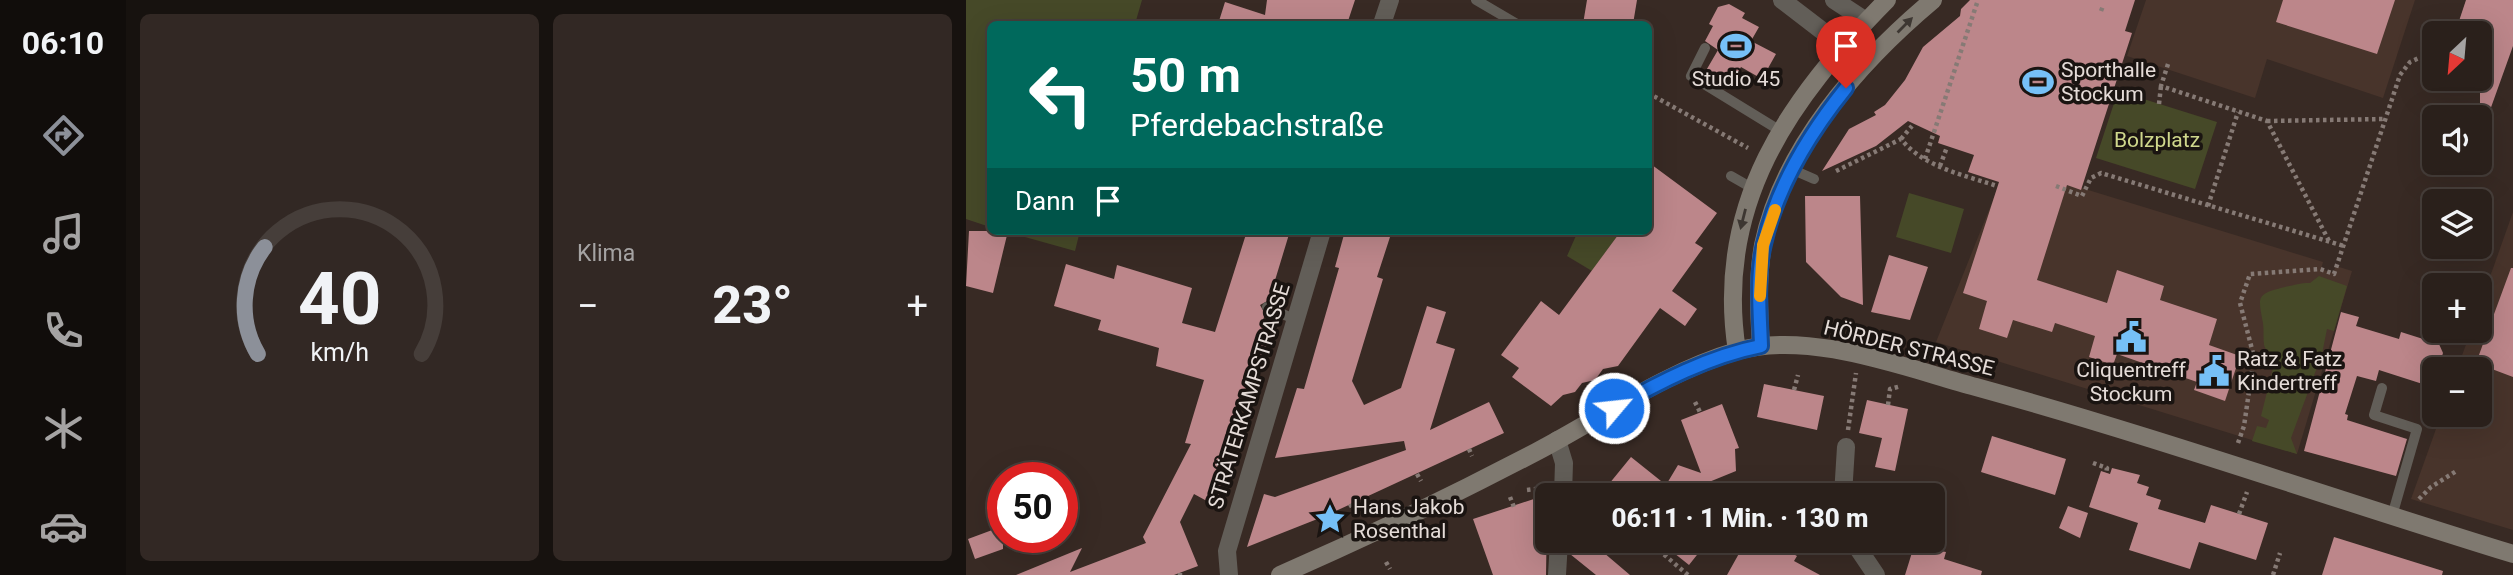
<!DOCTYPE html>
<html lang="de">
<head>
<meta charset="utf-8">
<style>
  :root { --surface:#2a201b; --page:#322824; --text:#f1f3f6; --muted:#a5a3a3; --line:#463e3a; --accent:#8c9099 }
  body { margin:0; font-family:Roboto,sans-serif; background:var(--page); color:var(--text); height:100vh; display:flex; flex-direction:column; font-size:26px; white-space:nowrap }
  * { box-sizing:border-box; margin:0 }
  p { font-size:23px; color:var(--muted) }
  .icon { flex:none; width:38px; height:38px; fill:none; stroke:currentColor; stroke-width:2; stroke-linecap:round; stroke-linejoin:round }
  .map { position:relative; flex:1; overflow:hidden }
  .details { display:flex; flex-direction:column; gap:14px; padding:14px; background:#17120f; width:840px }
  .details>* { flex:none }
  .hud { position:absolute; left:21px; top:21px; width:665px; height:214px; border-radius:10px; box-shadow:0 7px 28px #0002,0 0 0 2px var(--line); background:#00695c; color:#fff; overflow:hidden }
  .needle { width:46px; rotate:206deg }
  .buttons { position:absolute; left:1456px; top:21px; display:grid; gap:14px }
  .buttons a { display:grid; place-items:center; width:70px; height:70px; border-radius:10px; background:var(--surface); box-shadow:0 7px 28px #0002,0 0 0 2px var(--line); font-size:35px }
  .speed { position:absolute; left:21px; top:462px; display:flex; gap:14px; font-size:35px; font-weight:700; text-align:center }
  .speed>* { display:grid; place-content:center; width:91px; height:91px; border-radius:50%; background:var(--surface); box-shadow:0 7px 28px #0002,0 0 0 2px var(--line); line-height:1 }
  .speed .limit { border:10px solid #d22; background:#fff; color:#111 }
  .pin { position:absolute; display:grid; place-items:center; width:60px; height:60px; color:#fff; margin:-72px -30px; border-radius:50% 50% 50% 0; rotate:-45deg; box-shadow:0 0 7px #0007 }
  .pin .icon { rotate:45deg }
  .me { position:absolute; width:77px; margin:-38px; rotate:62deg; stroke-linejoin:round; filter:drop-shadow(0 0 5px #0008) }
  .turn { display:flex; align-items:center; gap:24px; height:147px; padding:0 28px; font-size:32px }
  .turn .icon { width:91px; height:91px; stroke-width:2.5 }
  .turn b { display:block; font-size:49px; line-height:60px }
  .then { display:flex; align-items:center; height:66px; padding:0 28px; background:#0003; gap:14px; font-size:26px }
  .big { font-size:52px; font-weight:800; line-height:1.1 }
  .details .tile { flex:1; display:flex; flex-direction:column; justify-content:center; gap:10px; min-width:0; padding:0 24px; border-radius:10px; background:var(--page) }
  .details .dial { align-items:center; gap:0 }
  .dial svg { height:182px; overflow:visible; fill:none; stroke:var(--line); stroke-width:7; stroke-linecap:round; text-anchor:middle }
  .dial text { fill:var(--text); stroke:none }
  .heat { display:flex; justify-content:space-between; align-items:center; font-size:38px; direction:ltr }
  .details .tiles { flex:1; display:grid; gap:14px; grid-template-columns:repeat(2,1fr) }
  .trip { position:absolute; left:569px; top:483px; width:410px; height:70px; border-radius:10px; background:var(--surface); box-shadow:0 7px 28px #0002,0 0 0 2px var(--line); font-weight:800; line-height:70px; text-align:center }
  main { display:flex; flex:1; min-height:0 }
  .tabs { display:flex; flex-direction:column; width:126px; justify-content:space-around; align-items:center; background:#110d0b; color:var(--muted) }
  .tabs .icon { width:49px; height:49px }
  .tabs .active { color:var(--accent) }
  .tabs b { font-size:32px; color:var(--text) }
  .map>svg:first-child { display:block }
  .built { fill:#48342b }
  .green { fill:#464928 }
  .building { fill:#bc868a }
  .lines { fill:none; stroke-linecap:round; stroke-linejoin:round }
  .path { stroke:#867a75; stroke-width:4.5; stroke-dasharray:3.5 3.5; stroke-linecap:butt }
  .lane { stroke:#625e58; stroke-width:10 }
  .street { stroke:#625e58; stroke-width:18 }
  .secondary { stroke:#7f7970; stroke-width:18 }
  .oneway { fill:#3d3732 }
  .route-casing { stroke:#114b97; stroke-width:18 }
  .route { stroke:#1a73e8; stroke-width:12 }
  .slow { stroke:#f59e0b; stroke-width:12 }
  .labels { text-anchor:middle; stroke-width:7; stroke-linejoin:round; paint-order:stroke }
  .poi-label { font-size:21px; fill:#e5dcd8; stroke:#1a1411; text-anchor:start }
  .park-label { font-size:21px; fill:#cfd78c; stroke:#1a1411 }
  .street-label { font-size:21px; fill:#e5dcd8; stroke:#1a1411 }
</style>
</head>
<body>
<main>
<nav class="tabs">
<b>06:10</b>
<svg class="icon active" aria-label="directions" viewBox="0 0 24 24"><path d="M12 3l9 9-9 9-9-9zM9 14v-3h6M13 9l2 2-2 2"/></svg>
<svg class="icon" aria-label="music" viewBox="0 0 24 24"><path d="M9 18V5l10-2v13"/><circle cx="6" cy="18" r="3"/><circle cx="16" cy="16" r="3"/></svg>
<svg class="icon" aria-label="phone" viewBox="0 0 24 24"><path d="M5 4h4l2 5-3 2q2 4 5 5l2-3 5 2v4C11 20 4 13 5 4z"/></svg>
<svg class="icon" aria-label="climate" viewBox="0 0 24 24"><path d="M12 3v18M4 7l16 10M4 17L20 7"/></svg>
<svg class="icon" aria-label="car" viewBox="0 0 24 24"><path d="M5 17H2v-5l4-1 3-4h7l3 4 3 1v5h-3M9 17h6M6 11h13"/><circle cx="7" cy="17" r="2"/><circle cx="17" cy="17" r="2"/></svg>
</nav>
<section class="details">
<div class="tiles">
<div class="tile dial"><svg viewBox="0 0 100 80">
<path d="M14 69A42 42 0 1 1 86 69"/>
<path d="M14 69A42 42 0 0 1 17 22" stroke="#8c9099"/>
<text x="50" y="56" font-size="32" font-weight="700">40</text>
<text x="50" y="72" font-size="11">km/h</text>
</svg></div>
<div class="tile"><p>Klima</p>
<div class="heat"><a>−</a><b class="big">23°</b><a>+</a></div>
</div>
</div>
</section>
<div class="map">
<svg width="1547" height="575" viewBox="0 0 1547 575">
  <rect width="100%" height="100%" fill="#382a24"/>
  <path class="built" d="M1180 0H1449L1417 98 1301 59 1289 98 1161 56Z
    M1041 165 1357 262 1355 269 1367 273 1370 266 1386 271 1331 454 970 342Z
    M1547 212V530L1445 499 1475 415H1514V369H1491L1505 331H1514V305Z"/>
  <path class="green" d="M0 0H176L169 24H24V227L0 219Z
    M1152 91 1251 122 1229 189 1130 158Z
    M943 193 998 209 985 253 930 237Z
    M38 231H114L109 251Z
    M612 231H655L626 271 601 256Z
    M1353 276 1381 286 1368 331 1361 329 1356 354 1325 438 1331 454 1286 441 1291 426 1300 428 1303 420 1295 416 1308 364C1306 358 1300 351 1298 345 1297 338 1298 330 1297 323 1292 296 1290 294 1319 287 1329 285 1333 283 1344 283Z"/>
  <path class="building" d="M301 0H389L381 24H265L253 21 259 2 299 15Z
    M621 0H671L667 24H617Z
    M1004 0H1169L1159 31 1166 33 1115 190 1101 185 1071 280 1141 303 1151 270 1198 286 1194 300 1251 319 1243 345 1274 356 1259 401 1228 390 1231 382 1151 354 1147 365 1123 357 1129 336 1089 323 1086 332 1047 320 1041 338 1013 329 1021 301 997 293 1033 182 1002 172 1008 155 972 143 974 136 942 121 910 146 856 171 883 129 910 115 908 112 919 105 939 80 957 47 994 16 995 9Z
    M1317 0H1429L1411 54 1310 22Z
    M1500 0H1547V46L1518 127H1514V33H1489Z
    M763 4 779 13 776 18 793 27 785 41 810 54 796 79 775 67 763 88 738 74 752 50 739 41 747 26 743 24 752 7Z
    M682 162 751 213 729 243 737 248 706 291 731 309 719 326 694 308 652 366 637 369 629 380 616 383 609 392 597 395 585 406 546 377 553 368 535 355 575 301 593 315 655 231H682Z
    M839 196H894L897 305 875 297 840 262Z
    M3 231H42L27 293 0 286Z
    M281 231H324L303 300 294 305 299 314 297 320 307 324 284 400 273 397 247 481 256 486 250 506 228 494 214 522 232 566 208 575H50L116 548 104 572 180 543 177 537 225 444 219 443 238 380 190 366 193 348 132 330 135 320 88 306 100 264 148 279 151 265 226 288 216 323 249 332Z
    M379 231H405L424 237 411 277 417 279 386 381 398 405 435 388 461 306 480 312 470 343 489 349 464 430 523 402 538 433 359 516 281 547 298 494 309 497 440 450 438 441 309 458 331 388 338 389 373 268 369 267Z
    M923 255 962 267 944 320 905 312Z
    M1545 268H1547V377L1510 363Z
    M1375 312 1393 317 1390 326 1433 339 1435 332 1473 344 1477 353 1472 369H1468L1466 387 1413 370 1410 381 1391 376 1379 414 1382 415 1381 420 1441 439 1430 476 1338 451Z
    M798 384 858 396 851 430 791 417Z
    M901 400 942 409 929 471 909 467 916 438 893 433Z
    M756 404 773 448 769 449 770 471 743 482 759 495H634L665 457 700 485 712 465 735 473 715 420Z
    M1026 436 1100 459 1089 495 1015 472Z
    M1146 468 1174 475 1171 483 1183 487 1180 495 1195 500 1192 509 1239 523 1245 505 1302 523 1290 560 1233 542 1224 569 1163 550 1172 523 1123 507 1135 471 1144 474Z
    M574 497 581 515 580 575H527L507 519Z
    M1102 506 1122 513 1114 538 1093 528Z
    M37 526V549L9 559 2 539Z
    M1368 537 1477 571 1476 575H1356Z
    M604 541H624L664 575H630L604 554Z
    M693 541H742L723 565Z
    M780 541H803L831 556 828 561 854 575H761Z
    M948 546 980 552 978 559 1016 571 1015 575H939Z"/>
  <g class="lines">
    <path class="path" d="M1135 11 1137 6
      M1202 64 1195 86 1301 121 1364 243
      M682 93 782 148
      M1193 104 1195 86
      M1301 121 1419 119
      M935 139 946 126
      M959 159 1012 0
      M974 166 981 147
      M870 171 935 139C957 167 998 175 1031 186
      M1090 186 1116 196 1125 178 1135 173 1378 246
      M1242 206 1272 112
      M828 390 832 375
      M729 402 734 412
      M922 405 924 389 935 386
      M882 430 890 373
      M1272 443 1278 426 1288 357 1274 303 1284 274 1354 269 1368 274 1434 75 1444 62 1453 58
      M503 449 506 456
      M1127 463 1141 468 1140 473
      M451 474 455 481
      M614 488 622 489 629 495
      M561 490 578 488
      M544 497 548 507
      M1453 499 1465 487 1492 470
      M384 504 389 512
      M1273 514 1281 492
      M682 541 722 575
      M420 562 424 569
      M214 573V575
      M1307 575 1314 553"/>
    <path class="lane" d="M510 0 551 24
      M739 48 725 76 813 130
      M825 169 848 179
      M765 176 786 188
      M301 307 330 320
      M1416 388 1408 415 1451 429 1426 516"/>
    <path class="street" d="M816 0 876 46
      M868 0 900 21
      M416 24 424 0
      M591 440 598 463 597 495
      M877 495 880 447
      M887 541 910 575
      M263 575 261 551 356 231
      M591 575 593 541"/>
    <path class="secondary" d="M795 346C793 314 791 278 797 245 817 148 893 62 967 0
      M771 351C748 204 823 99 921 0
      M314 575C401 537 486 496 570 452 635 418 699 372 771 351 844 330 939 368 1010 387 1191 437 1368 499 1547 554"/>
  </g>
  <defs><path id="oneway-solid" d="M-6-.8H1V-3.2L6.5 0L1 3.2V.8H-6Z" transform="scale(1.75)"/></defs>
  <g class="oneway">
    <use href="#oneway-solid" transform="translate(939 25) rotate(-45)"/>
    <use href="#oneway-solid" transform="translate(777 219) rotate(104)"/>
  </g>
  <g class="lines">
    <defs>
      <path id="route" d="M648 408C693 382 744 356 795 346 794 314 790 276 798 244 811 186 843 134 880 88"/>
    </defs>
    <use href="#route" class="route-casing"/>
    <use href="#route" class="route"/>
    <path class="slow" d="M794 296 797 245 809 210"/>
  </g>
  <defs>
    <symbol id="stadium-bare" viewBox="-9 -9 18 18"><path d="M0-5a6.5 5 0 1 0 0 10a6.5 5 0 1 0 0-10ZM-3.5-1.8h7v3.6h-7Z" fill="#76c0f7" stroke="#1a1411" stroke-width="2.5" paint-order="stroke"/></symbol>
    <symbol id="civic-bare" viewBox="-9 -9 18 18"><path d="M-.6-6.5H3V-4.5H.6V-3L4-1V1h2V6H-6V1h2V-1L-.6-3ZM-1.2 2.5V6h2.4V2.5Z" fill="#76c0f7" stroke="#1a1411" stroke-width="2.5" paint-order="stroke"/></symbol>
    <symbol id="sight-bare" viewBox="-9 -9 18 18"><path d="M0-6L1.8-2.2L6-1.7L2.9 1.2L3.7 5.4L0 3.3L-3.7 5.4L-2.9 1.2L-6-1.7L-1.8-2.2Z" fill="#76c0f7" stroke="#1a1411" stroke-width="2.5" paint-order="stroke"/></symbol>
  </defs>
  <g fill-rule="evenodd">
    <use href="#stadium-bare" x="748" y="24" width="44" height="44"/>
    <use href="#stadium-bare" x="1050" y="60" width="44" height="44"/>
    <use href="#civic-bare" x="1143" y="315" width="44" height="44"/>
    <use href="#civic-bare" x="1226" y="349" width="44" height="44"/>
    <use href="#sight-bare" x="342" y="497" width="44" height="44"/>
  </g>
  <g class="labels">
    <g class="poi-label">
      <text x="1095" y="77">Sporthalle<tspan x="1095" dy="24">Stockum</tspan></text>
      <text x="770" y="86" text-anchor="middle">Studio 45</text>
      <text x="1271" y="366">Ratz &amp; Fatz<tspan x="1271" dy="24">Kindertreff</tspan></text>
      <text x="1165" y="377" text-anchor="middle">Cliquentreff<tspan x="1165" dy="24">Stockum</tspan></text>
      <text x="387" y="514">Hans Jakob<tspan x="387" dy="24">Rosenthal</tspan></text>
    </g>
    <g class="park-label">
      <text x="1191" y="147">Bolzplatz</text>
    </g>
    <g class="street-label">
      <text transform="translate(943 348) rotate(14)" y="7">HÖRDER STRASSE</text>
      <text transform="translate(283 396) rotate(-73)" y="7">STRÄTERKAMPSTRASSE</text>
    </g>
  </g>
</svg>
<div class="buttons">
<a><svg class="needle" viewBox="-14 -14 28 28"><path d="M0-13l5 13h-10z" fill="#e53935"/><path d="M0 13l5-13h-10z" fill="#a5a3a3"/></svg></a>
<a><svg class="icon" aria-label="sound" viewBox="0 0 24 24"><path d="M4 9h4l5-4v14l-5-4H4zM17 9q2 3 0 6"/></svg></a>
<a><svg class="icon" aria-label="layers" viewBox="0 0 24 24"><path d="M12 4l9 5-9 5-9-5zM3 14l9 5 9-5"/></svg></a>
<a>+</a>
<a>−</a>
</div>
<div class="speed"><div class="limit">50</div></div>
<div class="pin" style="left:880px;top:88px;background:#d93025"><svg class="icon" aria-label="arrive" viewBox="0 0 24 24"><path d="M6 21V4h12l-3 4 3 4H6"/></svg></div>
<svg class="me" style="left:648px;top:408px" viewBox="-20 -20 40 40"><circle r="17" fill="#1a73e8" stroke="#fff" stroke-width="3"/><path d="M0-11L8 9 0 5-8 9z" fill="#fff"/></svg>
<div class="trip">06:11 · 1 Min. · 130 m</div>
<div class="hud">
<div class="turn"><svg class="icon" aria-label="left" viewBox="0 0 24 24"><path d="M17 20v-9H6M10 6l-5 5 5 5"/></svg><div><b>50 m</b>Pferdebachstraße</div></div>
<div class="then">Dann<svg class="icon" aria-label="arrive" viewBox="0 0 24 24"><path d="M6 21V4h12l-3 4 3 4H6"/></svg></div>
</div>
</div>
</main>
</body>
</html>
